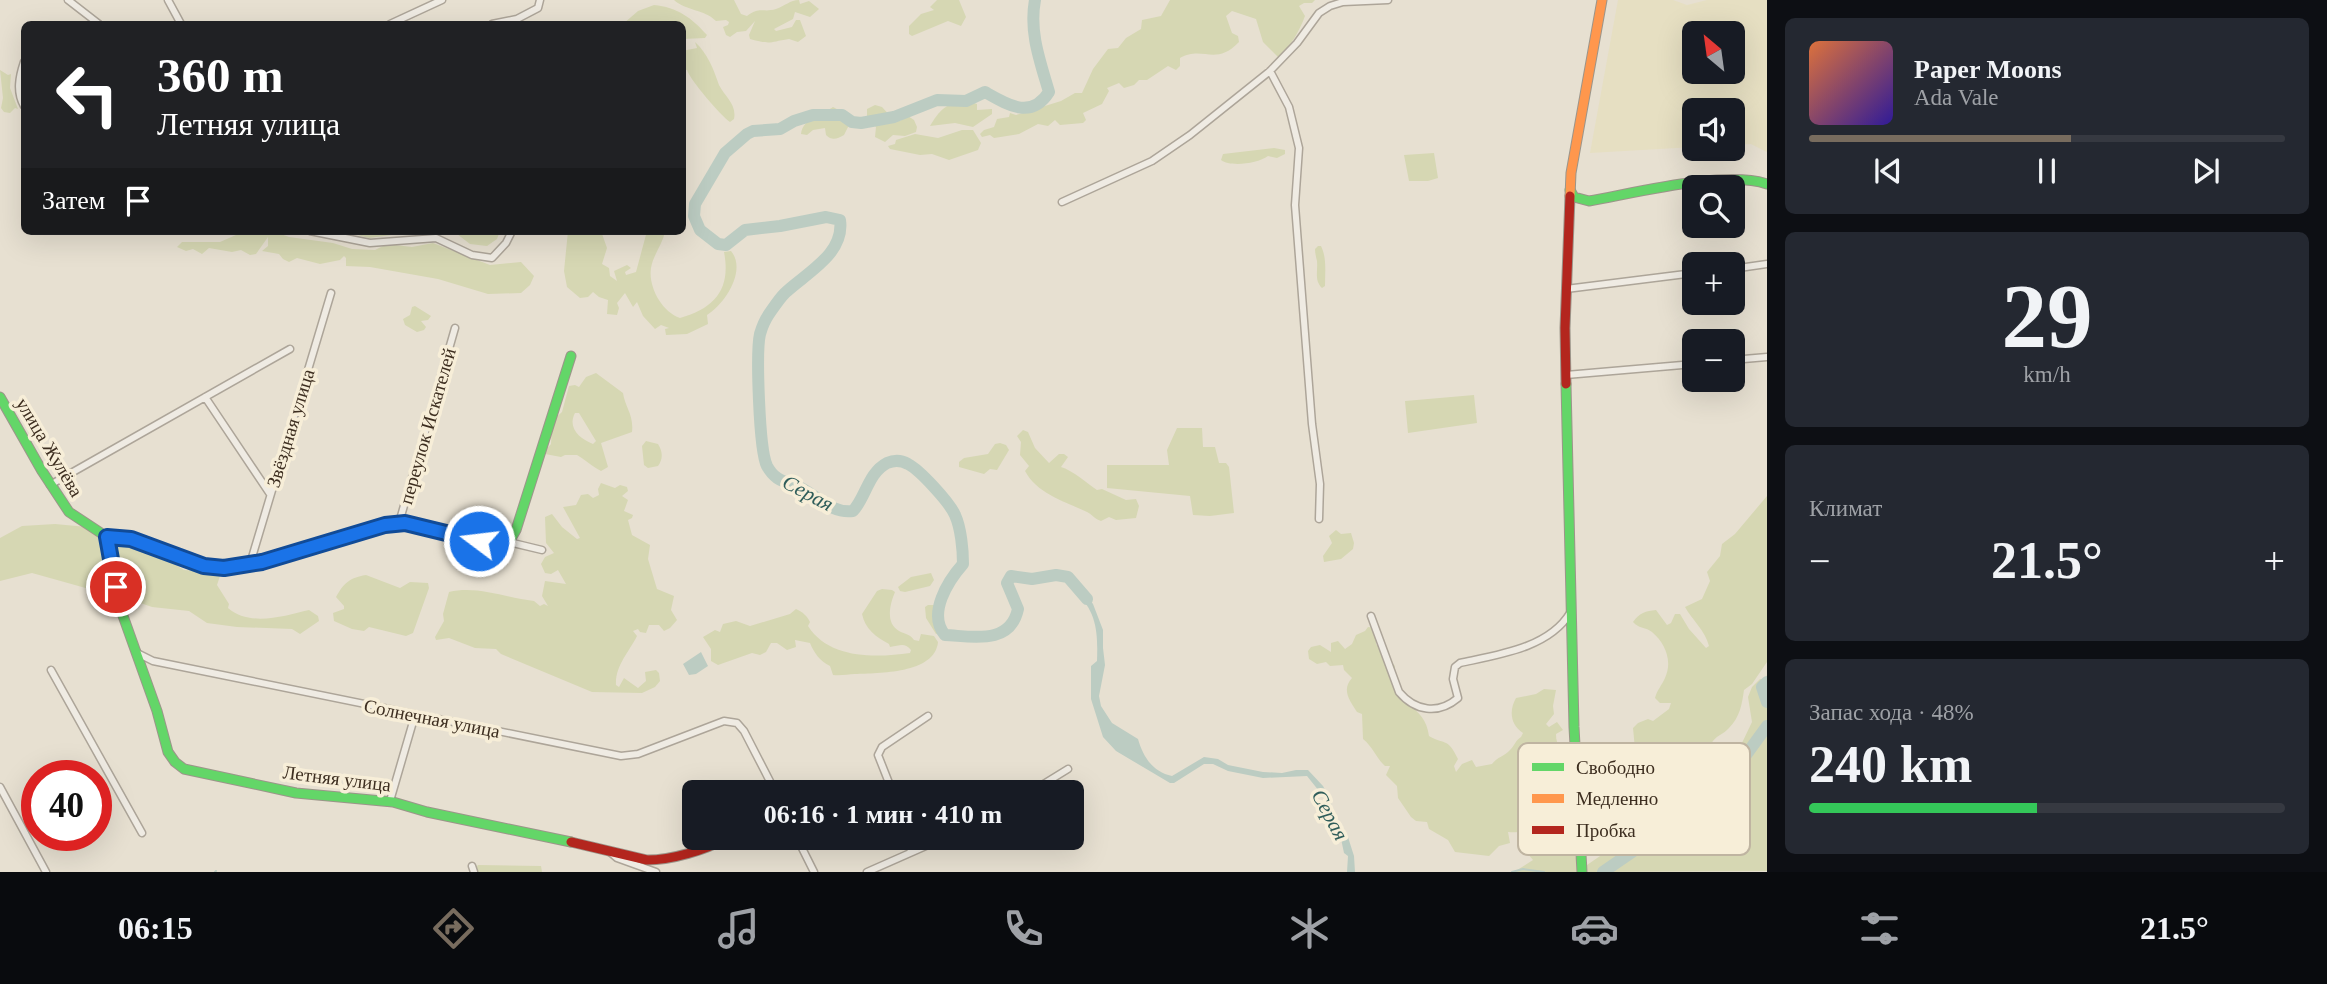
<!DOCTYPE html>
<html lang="ru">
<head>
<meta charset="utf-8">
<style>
  :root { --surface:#171b24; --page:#242831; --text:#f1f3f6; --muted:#9ea1a6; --line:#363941; --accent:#786c5e }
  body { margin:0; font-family:"Times New Roman",serif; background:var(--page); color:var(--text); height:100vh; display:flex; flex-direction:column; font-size:26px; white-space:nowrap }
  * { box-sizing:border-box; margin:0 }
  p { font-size:23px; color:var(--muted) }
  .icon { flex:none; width:38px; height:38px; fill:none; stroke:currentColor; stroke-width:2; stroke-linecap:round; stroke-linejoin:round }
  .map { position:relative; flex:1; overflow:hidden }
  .sheet { display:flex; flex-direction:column; gap:18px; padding:18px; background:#0d0f14; width:560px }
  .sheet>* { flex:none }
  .hud { position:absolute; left:21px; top:21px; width:665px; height:214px; border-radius:10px; box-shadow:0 7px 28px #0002; background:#202124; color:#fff; overflow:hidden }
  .needle { width:46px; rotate:331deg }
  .buttons { position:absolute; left:1682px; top:21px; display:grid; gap:14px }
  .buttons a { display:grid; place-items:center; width:63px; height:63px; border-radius:10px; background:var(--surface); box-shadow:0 7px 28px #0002; font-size:35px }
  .speed { position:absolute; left:21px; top:760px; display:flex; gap:14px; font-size:35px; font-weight:700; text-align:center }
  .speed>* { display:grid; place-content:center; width:91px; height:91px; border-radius:50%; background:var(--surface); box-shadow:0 7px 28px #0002; line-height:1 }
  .speed .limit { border:10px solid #d22; background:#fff; color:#111 }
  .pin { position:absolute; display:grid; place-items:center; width:60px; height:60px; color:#fff; margin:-30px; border:4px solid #fff; border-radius:50%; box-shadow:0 2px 7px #0007 }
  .me { position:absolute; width:77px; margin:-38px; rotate:285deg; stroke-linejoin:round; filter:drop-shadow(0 0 5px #0008) }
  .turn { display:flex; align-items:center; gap:24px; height:147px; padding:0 21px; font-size:32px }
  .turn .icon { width:91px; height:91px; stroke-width:2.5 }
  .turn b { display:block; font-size:49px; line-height:60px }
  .then { display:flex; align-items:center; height:66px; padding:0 21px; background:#0003; gap:14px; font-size:26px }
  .big { font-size:52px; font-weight:800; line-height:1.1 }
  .sheet .widget { flex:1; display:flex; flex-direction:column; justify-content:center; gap:10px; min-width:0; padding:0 24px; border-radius:10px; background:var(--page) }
  .sheet .dial { align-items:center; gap:0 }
  .dial b { font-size:91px; line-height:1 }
  .song { display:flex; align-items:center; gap:21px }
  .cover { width:84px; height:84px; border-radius:10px; background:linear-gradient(135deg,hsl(20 70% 55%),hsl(250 70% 35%)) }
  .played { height:7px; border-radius:4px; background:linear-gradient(90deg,var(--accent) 55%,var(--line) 55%) }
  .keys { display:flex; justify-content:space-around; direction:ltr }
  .heat { display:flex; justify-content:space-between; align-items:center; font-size:38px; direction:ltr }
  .charge { height:10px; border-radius:5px; background:linear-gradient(90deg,#34c759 48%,var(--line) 0) }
  .trip { position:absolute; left:682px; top:780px; width:402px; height:70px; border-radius:10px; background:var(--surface); box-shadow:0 7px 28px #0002; font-weight:800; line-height:70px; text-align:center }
  .menu { display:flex; height:112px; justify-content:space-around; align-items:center; background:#090b0e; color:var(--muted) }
  .menu .icon { width:49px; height:49px }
  .menu .active { color:var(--accent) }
  .menu b { font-size:32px; color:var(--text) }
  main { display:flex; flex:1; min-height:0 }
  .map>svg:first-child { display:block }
  .farmland { fill:#e6dfc2; fill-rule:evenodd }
  .green { fill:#d6d7b3; fill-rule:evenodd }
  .water { fill:#bcccc2 }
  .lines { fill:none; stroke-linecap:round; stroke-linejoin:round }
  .stream { stroke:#bcccc2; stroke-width:2 }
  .river { stroke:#bcccc2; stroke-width:12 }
  .street-casing { stroke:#ada599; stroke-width:9 }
  .fast-casing { stroke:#9c958a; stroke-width:11 }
  .slow-casing { stroke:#9c958a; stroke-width:11 }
  .jam-casing { stroke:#9c958a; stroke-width:11 }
  .street { stroke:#efebe3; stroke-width:6 }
  .fast { stroke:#63d668; stroke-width:9 }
  .slow { stroke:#ff974d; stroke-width:9 }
  .jam { stroke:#b3261e; stroke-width:9 }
  .route-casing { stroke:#114b97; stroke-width:18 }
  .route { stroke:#1a73e8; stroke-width:12 }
  .labels { text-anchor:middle; stroke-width:7; stroke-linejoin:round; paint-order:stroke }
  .street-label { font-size:19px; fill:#3d2e20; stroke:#f7eed8 }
  .water-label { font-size:21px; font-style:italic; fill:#2f5d5a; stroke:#f7eed8 }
  .key { fill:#f7eed8; stroke:#bfb4a1; stroke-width:2 }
  .key-label { font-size:19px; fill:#3d2e20 }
</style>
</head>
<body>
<main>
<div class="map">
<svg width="1767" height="872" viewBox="0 0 1767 872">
  <rect width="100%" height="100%" fill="#e7e0d1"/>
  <path class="farmland" d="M1618 0H1673L1687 5 1707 0H1767V152L1751 144 1733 145 1732 110H1694V147L1590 153ZM1694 33H1732V72H1694Z"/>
  <path class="green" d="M674 0H734L741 14 747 16C760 6 763 13 776 9 785 6 790 0 799 0L800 4 809 1 819 9 810 17 795 12 793 19 774 29 776 31 792 27 796 20H800L806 36 798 42 789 39C769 42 772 45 750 39L749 35 755 21 746 31 737 32 730 37 726 35 723 27 728 25 729 22 726 20 716 21C704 9 686 11 674 0Z
    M937 0H959L966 17 961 26 948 21 912 36 909 34V26L921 14 934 10 930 7Z
    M1170 0H1315L1312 3H1304L1299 6 1305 16C1299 32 1291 46 1278 57L1263 42 1256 19 1232 11 1226 16 1232 33 1238 36 1239 42C1215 67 1203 45 1180 58V66L1176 70 1168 66 1147 80H1139L1134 85 1124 88 1119 83 1107 88 1109 91 1102 104 1083 113 1086 120 1083 123 1060 125 1055 120 1048 126 1038 124 1019 134 994 138 990 135 982 137 980 134 984 130 994 127 997 119 1009 117 1010 113 1016 115 1061 101 1075 93H1082L1093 69 1108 49 1118 48 1126 38 1141 29 1142 20 1161 16Z
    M654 5C677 7 692 18 707 35L705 38 683 39 682 24H623L638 11Z
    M695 42C708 54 713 68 719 85 725 97 737 104 734 119L730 122C721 116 690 80 687 70L683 69 682 51 697 48Z
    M0 70 8 75 11 74 10 88 18 109 15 108 10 113 4 112 1 108 3 98Z
    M971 102 977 104V110L992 109V114L973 127 955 123 930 126C936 116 947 98 963 106Z
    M875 105 882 107 892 118 898 117 900 121 908 116 914 120 917 127 916 132 905 136 893 135 885 142 875 137 876 127 871 123 873 119 867 116V109Z
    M833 107C843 112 843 116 849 125L844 135C837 139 832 141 826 135L825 128 813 130 807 135 801 134C803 118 821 115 833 107Z
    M962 130H973L981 143 978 150 949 160 932 154 920 155 890 149 888 146 895 144 896 140 915 134 938 138Z
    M1274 148 1285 150V154L1277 158 1268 156C1257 164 1230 167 1221 160L1223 154Z
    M1434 153 1438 178 1428 181H1409L1404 155Z
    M245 231H273L289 237 333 243 352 249 375 250 387 244 412 247 433 243 490 265 521 262 534 276 530 285 521 293 488 294 438 279 370 267 346 266V258L344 256 340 260 320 264 297 258 289 262 283 259 279 254 262 251 268 246V237L256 254 250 255 241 250 232 252 209 248 202 254 193 249 186 251 177 247 182 242H220Z
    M343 231H500L497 239 487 246 470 244 457 234 440 231H421L369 238Z
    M568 231H601L607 248 602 264 609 268 610 276 617 281 614 271 627 265 631 268 625 272 626 275 636 272 647 231H665C663 244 653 255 651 268 648 287 662 312 680 318 716 308 731 288 724 252L731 251C747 270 725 304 707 315L708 324 687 334 666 335 665 329 669 328 661 325 655 329 643 316 637 302 633 307 625 293 617 303 619 308 617 315 607 314 608 300 599 297 593 292 588 297 580 298 567 287 564 271Z
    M1318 246H1321C1327 258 1325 273 1325 286L1322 288C1314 280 1318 271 1317 261 1316 257 1315 253 1315 249Z
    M415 306 431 316 428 320 421 321 426 327 424 330 417 332 405 325 403 319 410 315 412 307Z
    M596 373 623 393C625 407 634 415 632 432L601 443 608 467 601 471C591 466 586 460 577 455H565L561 457 545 454V451L551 444 552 421 562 412 569 386 575 385 579 387 586 377ZM575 413H579L596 441 593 444C580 439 567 428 575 413Z
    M1474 395 1477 423 1408 433 1405 401Z
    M1177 428H1202L1203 447H1215L1219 463H1226L1229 467 1234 513 1210 516 1193 515 1190 496 1107 488V465H1169L1167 450Z
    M1023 430 1028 432 1035 448 1049 463 1059 454H1064L1068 457 1061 467C1072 470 1087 483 1097 490L1102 489 1126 500 1136 499 1139 506 1136 518 1116 520 1109 517 1101 521C1094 519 1092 514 1087 512 1066 502 1037 494 1025 471L1029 466 1020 455 1021 442 1017 436Z
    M646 441 658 444C663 452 663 459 658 466L648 468 644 465 642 446Z
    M1000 443 1006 445 1009 450 997 470 990 469 984 474 959 467V462L964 458 988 454 995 444Z
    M601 483 615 488 620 485 627 487 628 491 622 496 628 500 624 511 633 515 632 518 628 520 632 535 650 545 648 559 657 589 674 596 671 610 677 620 670 628 664 631 659 625H649L646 633 640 632 638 629 633 631 637 636C629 652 615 666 616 685L619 687 624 678 638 688 646 681 645 672 656 670 659 673 660 681 655 687 642 693 592 692 501 654 496 649 475 648 449 638 436 640 435 637 444 621 443 614 449 592C477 585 506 598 534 601L540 606 544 604 548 606 542 596 545 581 566 584 558 570 551 574 545 573 541 564 545 557 554 553 546 543 545 517 552 514 562 527 577 539 580 538 563 507 576 505 581 495 588 494 593 498 599 495 598 489Z
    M1767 496V662L1752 684 1744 690C1742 704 1740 717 1729 728 1723 735 1716 735 1711 744 1701 749 1675 767 1665 766 1657 765 1649 757 1639 756L1635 749 1633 728 1638 723 1648 719 1653 721 1669 709 1671 703H1660L1655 698C1657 690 1662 685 1665 678 1673 661 1665 643 1652 632 1646 627 1639 629 1633 622 1639 613 1646 611 1656 610L1667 625 1671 623 1675 614H1680L1689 629 1706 648 1709 646C1705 630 1692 620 1685 607L1702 599 1710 581 1707 572 1720 556 1722 544 1735 534Z
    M55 524 87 527 100 537 110 572 111 581 106 589 100 592 32 573 0 581V538L22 526Z
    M1336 530 1341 534 1351 533 1354 543 1353 549 1341 559 1324 562 1323 556 1332 543 1329 536Z
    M111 542H125L171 562 184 570 221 573 217 585 229 604 228 608C250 627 284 616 309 610L318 616 319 621 300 634 292 629 237 627 207 623 189 611 152 607 129 599 124 592Z
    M931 573 934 580 930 586 905 592 900 591 898 587 911 577Z
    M366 575 400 588 410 582 428 583 429 588 413 633 406 636 369 627 364 631 352 629 334 621 333 613 344 609V606L336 597C344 583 349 578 366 575Z
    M882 589 892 590 895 592C890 604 885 623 899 631 906 635 909 633 914 640L919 641 921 634 934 636 938 642C935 674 878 673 855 674 848 674 841 676 833 675L830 666C820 661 814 653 810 643L795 640 796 647 787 650 777 643H771L766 652 760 655 752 653 718 665 711 661V649L703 637 715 630 720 632 723 624 736 621 750 626 790 614 796 609C803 612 807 616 810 622L808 626C829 659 875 658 910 653L911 650C904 642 900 646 890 647L889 644C876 637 865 629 862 614L877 591Z
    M928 605H936V611C943 616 947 625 940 633L936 634 926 618 925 607Z
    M1368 627 1374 628 1377 635 1376 644 1395 666C1392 709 1425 702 1429 736 1447 746 1447 737 1458 759L1454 766 1456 772 1462 764 1472 760 1476 767 1492 764C1497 757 1505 756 1510 750 1515 745 1515 741 1521 737L1523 733C1510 725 1509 710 1516 698L1536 694 1544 689 1556 690 1553 706 1554 714 1546 724 1549 727 1557 722 1563 730 1556 734C1556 747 1562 750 1572 756 1568 767 1571 777 1566 788L1561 790V801L1544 818 1545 822C1536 831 1521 833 1508 832L1510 843 1499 846 1489 856 1455 852 1448 840 1429 829 1427 822 1416 821 1411 817 1398 798 1397 786 1386 775 1390 766H1385C1376 758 1373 747 1363 739L1362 714 1357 712C1350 701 1341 690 1352 678L1344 670 1343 665 1330 666 1326 662 1317 664 1309 659 1308 651 1311 647 1320 645 1331 652V643L1338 641 1345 649 1352 644 1356 635 1365 631Z
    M1767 675V871L1587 872V865L1603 854 1602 847 1617 836 1643 834 1693 809 1690 803 1692 791 1706 788 1709 782H1704C1708 768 1712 760 1724 750L1736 752 1739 758 1743 756 1741 745 1752 722 1748 697 1752 687 1760 679H1765Z
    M1565 838C1576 846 1576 859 1578 872H1514L1533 860 1528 854 1538 839H1543L1548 843Z
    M478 865 541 866 542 872H472Z"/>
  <path class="water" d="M1080 587 1093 604 1103 630V648L1105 665 1099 696 1101 706 1112 723 1138 739C1143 757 1153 772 1172 776L1204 757 1218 759 1228 765 1263 772 1282 773 1296 770H1308L1323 786 1331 801 1332 814 1347 834 1354 856 1355 872H1347L1348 856 1344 853 1340 834 1326 814V804L1323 796 1307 776 1263 778 1228 771 1213 764H1204L1174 783H1170L1116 751 1103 737 1091 699V666L1097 661C1098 632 1097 612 1075 591Z
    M701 652 708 666 696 674 689 675 683 664Z"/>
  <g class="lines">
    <path class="stream" d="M215 872 216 871
      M1512 872 1523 869 1544 872"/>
    <path class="river" d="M1035 0C1029 32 1040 61 1049 92 1031 120 1008 105 985 92L966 101 937 100 894 117 861 123 852 122 842 115H813L794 121 780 129 753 131 747 134 725 153 695 204 694 216 700 230 718 244 726 245 745 230 780 226 826 217 840 220C845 254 806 273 785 293 779 299 774 307 769 314 765 320 762 327 760 334 756 351 759 450 767 466 773 477 780 481 792 484 814 491 828 514 853 511 866 497 868 473 887 463 894 460 901 460 908 464 920 470 950 503 955 515 961 528 963 550 963 564 948 581 927 614 945 635 971 636 1010 646 1018 609L1007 583 1011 576 1032 579 1056 575 1068 577 1087 599
      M1767 682 1762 687 1767 702
      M1603 872 1648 841 1678 831 1701 810 1714 788 1738 766 1767 726"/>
    <defs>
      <path id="street" d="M68 0 99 24
        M168 0 181 24
        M390 24 442 0
        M492 24 517 19 538 8 540 0
        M24 62C19 77 16 92 24 106
        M1270 71 1289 107 1299 148 1295 205 1312 424 1320 484 1319 519
        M1062 202 1152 161 1190 135 1270 71 1297 43 1319 13 1330 6 1343 2 1388 0
        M310 231 370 243 436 238 472 255 492 258 506 243 512 231
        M1732 269 1767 264
        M1566 289 1694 273
        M1732 360 1767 357
        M1566 375 1694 364
        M205 397 270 494
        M50 485 290 349
        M399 523 455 328
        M509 542 542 550
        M250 564 331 293
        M1371 616 1399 692C1415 711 1438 715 1458 698L1453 679 1455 667 1460 663C1497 655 1549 648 1570 613
        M137 653 153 661 621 756 638 754 724 721 737 723 744 731 776 793
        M51 670 142 833
        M0 787 46 872
        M893 793 878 755 882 747 928 716
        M1029 793 1068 769
        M390 801 415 715
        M797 838 814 872
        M907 838 911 851
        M610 852 617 858 656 872
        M472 866 474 872
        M867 872 944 838"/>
      <path id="fast" d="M1570 190 1574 197 1589 201C1635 193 1725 170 1767 184
        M1566 384 1574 727 1582 872
        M0 397 42 471 69 512 107 537 131 539 204 566 224 568 262 561 338 537 399 523 438 530 499 546 509 542 516 530 571 356
        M107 537 122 613 157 711 168 752 175 762 184 769 296 793 393 802 427 812 571 842"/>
      <path id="slow" d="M1570 196 1571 173 1602 0"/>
      <path id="jam" d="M1566 384 1565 328 1570 196
        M571 842 647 860C672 860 705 850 727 838"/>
    </defs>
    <use href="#street" class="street-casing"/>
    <use href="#fast" class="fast-casing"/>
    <use href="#slow" class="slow-casing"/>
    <use href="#jam" class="jam-casing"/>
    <use href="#street" class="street"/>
    <use href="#fast" class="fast"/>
    <use href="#slow" class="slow"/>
    <use href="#jam" class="jam"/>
  </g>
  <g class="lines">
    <defs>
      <path id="route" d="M116 587 107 537 131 539 204 566 224 568 262 562 385 525 405 523 479 541"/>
    </defs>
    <use href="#route" class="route-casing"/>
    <use href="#route" class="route"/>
  </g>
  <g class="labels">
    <g class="street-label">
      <text transform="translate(427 426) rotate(-74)" y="7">переулок Искателей</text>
      <text transform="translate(290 428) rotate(-73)" y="7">Звёздная улица</text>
      <text transform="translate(50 447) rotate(59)" y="7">улица Жулёва</text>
      <text transform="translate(432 718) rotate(11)" y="7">Солнечная улица</text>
      <text transform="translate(337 778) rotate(7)" y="7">Летняя улица</text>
    </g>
    <g class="water-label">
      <text transform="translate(808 493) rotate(28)" y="7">Серая</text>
      <text transform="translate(1330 815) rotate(62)" y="7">Серая</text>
    </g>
  </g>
  <rect x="1518" y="743" width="232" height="112" rx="10" class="key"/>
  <rect x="1532" y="763" width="32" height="8" fill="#63d668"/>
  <rect x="1532" y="794" width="32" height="9" fill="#ff974d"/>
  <rect x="1532" y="826" width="32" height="8" fill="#b3261e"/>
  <g class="key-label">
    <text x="1576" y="774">Свободно</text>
    <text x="1576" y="805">Медленно</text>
    <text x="1576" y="837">Пробка</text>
  </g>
</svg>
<div class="buttons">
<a><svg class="needle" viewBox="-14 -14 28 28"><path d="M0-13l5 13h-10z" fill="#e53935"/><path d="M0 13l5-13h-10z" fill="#9ea1a6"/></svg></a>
<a><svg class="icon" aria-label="sound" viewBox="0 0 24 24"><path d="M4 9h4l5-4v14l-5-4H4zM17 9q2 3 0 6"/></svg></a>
<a><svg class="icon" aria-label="search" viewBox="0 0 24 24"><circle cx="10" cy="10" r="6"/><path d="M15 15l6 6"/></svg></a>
<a>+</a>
<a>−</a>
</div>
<div class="speed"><div class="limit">40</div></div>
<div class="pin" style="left:116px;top:587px;background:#d93025"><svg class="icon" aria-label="arrive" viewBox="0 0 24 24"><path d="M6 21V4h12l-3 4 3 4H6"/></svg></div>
<svg class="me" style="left:479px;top:541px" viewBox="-20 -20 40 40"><circle r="17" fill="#1a73e8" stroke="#fff" stroke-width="3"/><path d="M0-11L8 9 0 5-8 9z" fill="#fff"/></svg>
<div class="trip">06:16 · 1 мин · 410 m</div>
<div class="hud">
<div class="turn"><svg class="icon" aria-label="left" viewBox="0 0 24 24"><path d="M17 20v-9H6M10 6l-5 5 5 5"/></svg><div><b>360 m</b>Летняя улица</div></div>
<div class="then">Затем<svg class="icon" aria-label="arrive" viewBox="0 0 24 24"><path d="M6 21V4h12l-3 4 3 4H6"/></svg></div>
</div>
</div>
<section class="sheet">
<div class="widget">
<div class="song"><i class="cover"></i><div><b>Paper Moons</b><p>Ada Vale</p></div></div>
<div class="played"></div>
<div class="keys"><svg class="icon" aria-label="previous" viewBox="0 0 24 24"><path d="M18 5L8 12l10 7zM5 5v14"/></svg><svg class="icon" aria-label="pause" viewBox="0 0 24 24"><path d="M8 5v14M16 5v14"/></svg><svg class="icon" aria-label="next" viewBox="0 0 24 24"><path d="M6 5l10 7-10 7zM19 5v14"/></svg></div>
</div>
<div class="widget dial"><b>29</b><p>km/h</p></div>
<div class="widget"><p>Климат</p>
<div class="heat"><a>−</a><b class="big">21.5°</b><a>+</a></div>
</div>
<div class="widget"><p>Запас хода · 48%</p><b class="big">240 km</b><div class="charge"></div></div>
</section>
</main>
<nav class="menu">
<b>06:15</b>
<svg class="icon active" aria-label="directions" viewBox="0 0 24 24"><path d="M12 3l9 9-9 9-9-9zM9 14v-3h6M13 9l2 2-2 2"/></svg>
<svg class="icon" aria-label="music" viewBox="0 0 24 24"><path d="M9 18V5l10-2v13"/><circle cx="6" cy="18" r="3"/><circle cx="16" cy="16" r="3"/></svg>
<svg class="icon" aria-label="phone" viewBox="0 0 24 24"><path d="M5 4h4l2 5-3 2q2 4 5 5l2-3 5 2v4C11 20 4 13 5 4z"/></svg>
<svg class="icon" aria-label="climate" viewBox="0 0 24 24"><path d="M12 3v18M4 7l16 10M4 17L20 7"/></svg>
<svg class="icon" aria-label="car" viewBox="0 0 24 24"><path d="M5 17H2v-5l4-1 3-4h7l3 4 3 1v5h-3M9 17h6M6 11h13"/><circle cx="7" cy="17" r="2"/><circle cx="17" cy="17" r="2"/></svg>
<svg class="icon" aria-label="filters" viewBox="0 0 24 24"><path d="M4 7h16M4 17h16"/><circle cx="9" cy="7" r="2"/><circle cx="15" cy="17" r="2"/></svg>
<b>21.5°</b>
</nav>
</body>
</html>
